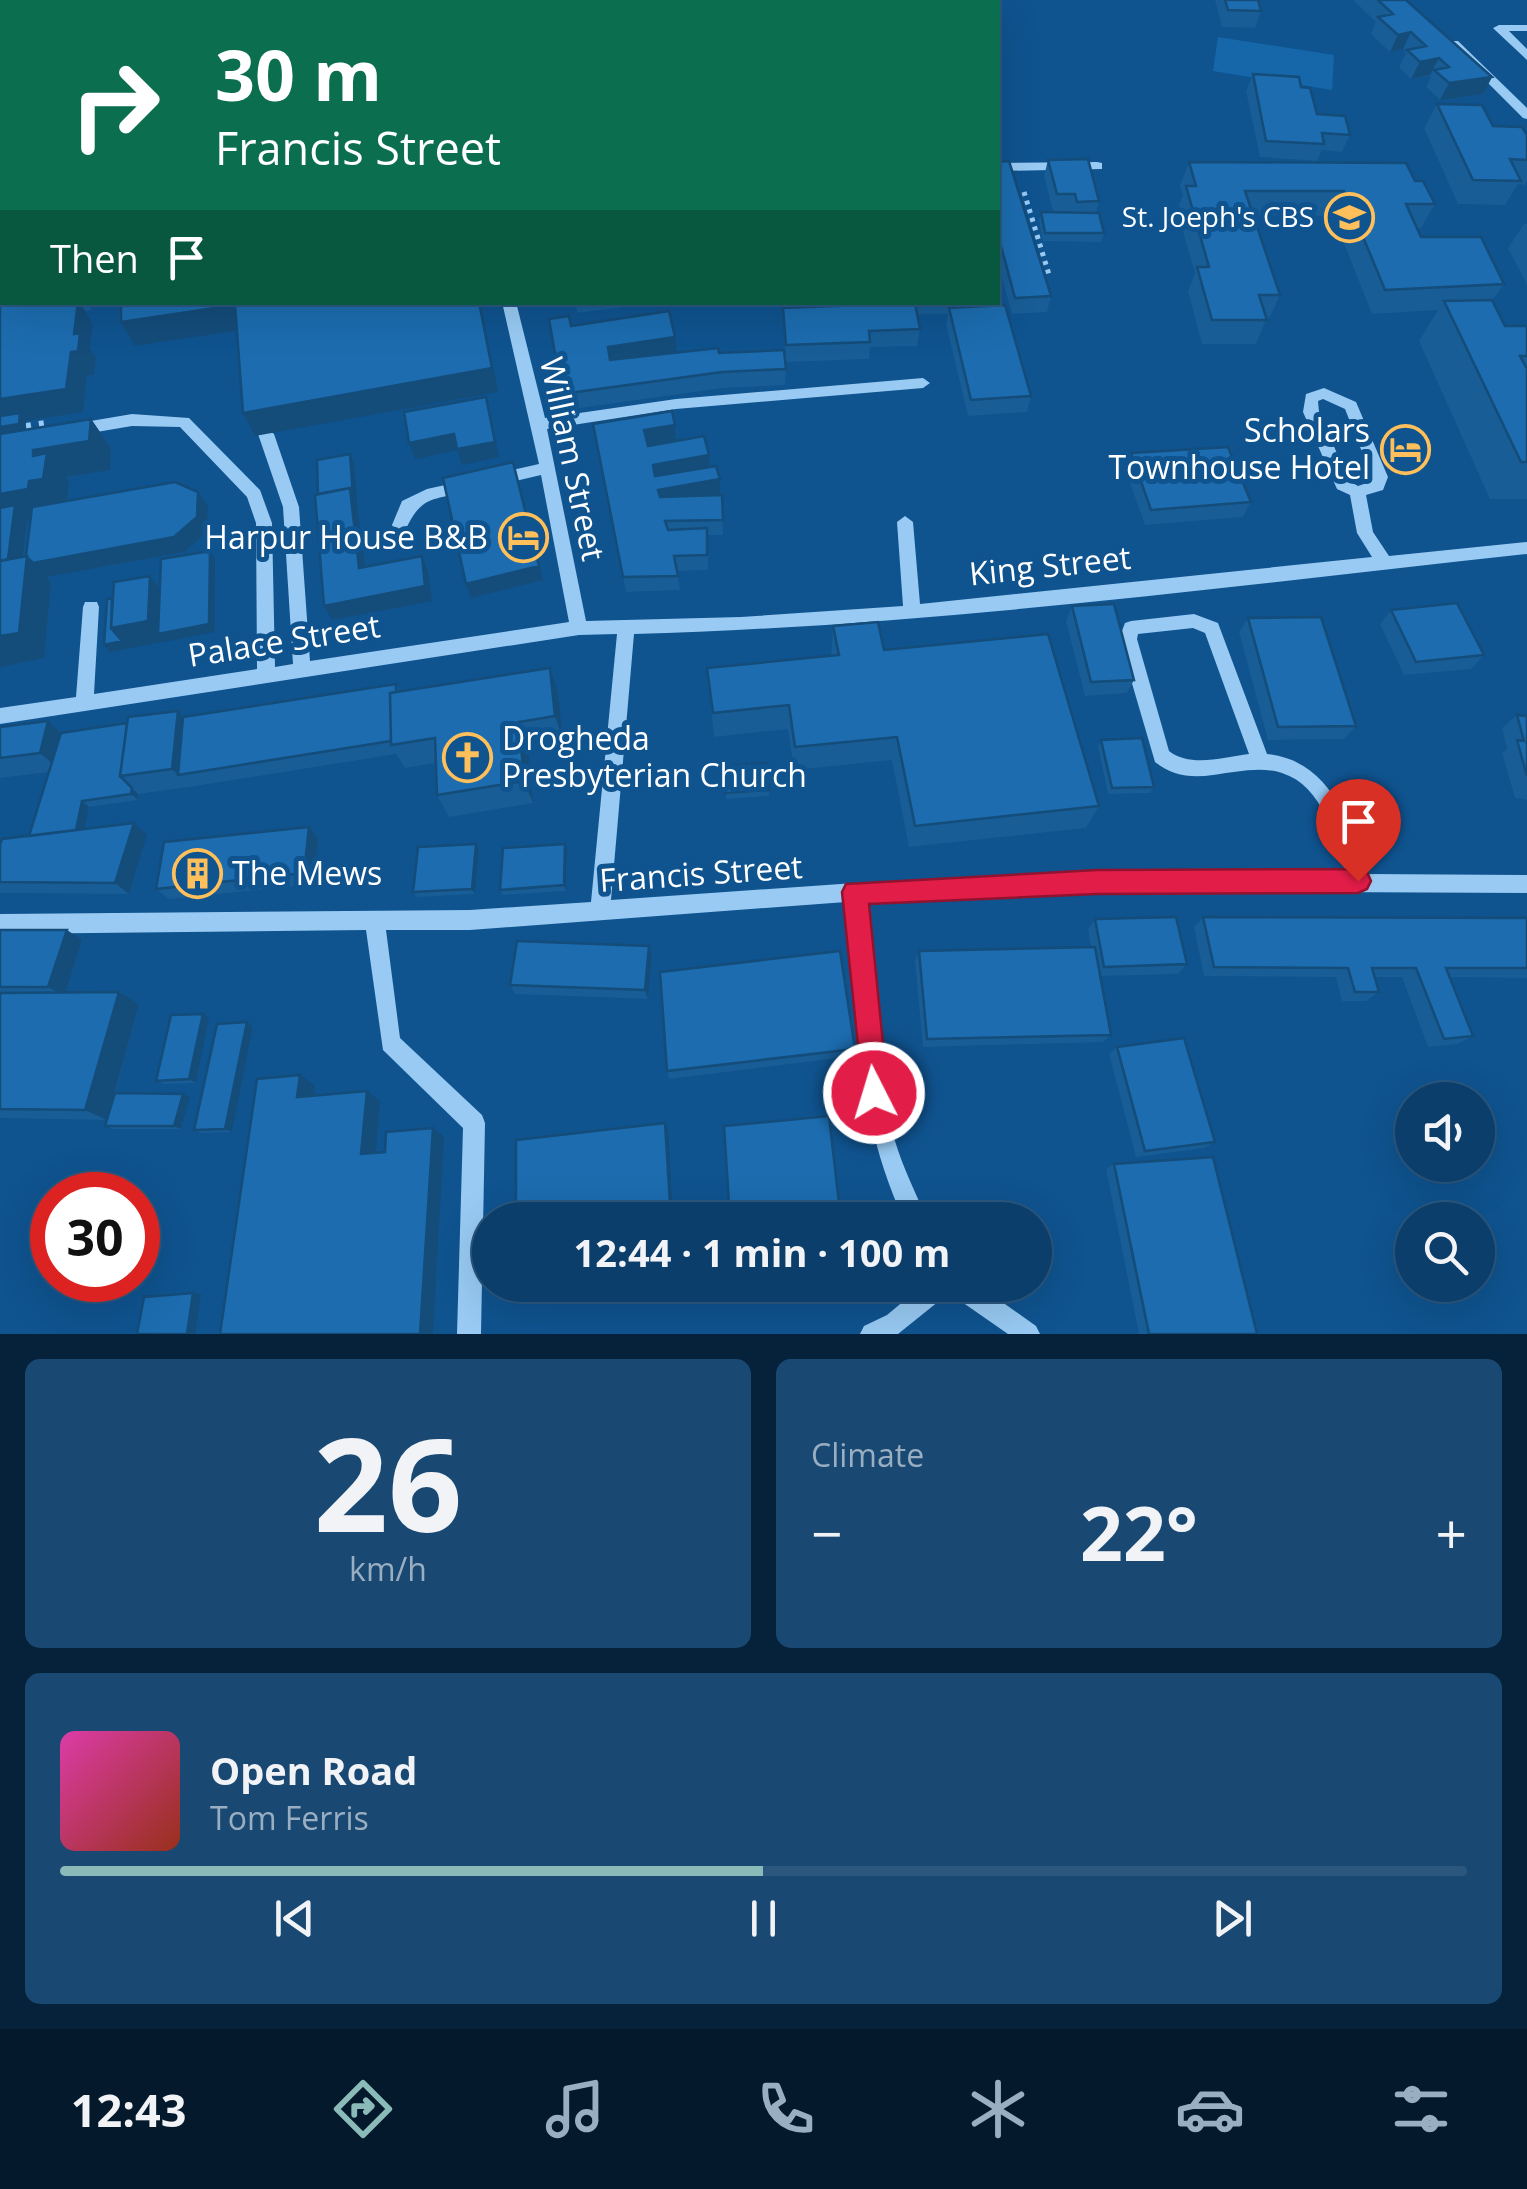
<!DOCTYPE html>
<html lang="en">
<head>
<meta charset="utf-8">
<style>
  :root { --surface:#0b3e6b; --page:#194973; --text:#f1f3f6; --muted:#9aaec1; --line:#2b577e; --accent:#8bbbb9 }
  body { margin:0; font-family:"Open Sans",sans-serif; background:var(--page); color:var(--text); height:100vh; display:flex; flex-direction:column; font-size:38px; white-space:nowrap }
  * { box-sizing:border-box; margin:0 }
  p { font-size:32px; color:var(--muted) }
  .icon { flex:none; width:55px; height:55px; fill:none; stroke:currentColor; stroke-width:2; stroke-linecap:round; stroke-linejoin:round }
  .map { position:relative; height:1334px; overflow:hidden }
  .details { display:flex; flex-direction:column; gap:25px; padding:25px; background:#06223b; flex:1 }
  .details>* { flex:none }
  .guide { position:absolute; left:0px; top:0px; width:1000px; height:305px; box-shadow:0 10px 40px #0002,0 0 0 2px var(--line); background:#0b6e4f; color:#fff; overflow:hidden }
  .fabs { position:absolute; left:1395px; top:1082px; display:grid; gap:20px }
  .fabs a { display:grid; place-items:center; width:100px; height:100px; border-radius:50%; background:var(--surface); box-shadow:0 10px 40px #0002,0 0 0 2px var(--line); font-size:50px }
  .speed { position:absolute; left:30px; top:1172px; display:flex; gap:20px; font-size:50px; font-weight:700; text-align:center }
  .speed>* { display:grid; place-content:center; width:130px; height:130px; border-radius:50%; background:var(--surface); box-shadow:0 10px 40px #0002,0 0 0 2px var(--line); line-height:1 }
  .speed .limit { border:15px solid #d22; background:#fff; color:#111 }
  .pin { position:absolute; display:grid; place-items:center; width:85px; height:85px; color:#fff; margin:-102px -42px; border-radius:50% 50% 50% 0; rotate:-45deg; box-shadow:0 0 10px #0007 }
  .pin .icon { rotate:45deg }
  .me { position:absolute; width:110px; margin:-55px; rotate:355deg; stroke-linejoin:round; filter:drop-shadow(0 0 8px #0008) }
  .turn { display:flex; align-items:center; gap:35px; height:210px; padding:0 50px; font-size:45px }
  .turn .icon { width:130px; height:130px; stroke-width:2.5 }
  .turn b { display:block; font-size:70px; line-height:85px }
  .then { display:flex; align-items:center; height:95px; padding:0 50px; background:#0003; gap:20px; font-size:38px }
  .big { font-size:75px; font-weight:700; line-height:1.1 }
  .details .tile { flex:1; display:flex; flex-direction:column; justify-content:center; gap:15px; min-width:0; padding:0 35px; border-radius:15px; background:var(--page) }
  .details .dial { align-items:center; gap:0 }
  .dial b { font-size:130px; line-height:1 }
  .song { display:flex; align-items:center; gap:30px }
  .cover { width:120px; height:120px; border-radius:15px; background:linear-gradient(135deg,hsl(320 70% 55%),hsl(10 70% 35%)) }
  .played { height:10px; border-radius:5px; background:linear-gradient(90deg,var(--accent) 50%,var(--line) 50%) }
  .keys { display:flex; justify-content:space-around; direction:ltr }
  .heat { display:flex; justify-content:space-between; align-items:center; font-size:55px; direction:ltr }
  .details .tiles { flex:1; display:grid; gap:25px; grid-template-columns:1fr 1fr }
  .tile:last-child { grid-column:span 2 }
  .trip { position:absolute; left:472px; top:1202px; width:580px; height:100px; border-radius:50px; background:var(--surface); box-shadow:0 10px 40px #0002,0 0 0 2px var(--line); font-weight:700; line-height:100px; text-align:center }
  .dock { display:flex; height:160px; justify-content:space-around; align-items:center; background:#04192b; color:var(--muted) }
  .dock .icon { width:70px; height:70px }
  .dock .active { color:var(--accent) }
  .dock b { font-size:45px; color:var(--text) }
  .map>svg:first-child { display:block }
  .green { fill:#1667aa }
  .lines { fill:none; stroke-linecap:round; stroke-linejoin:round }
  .path-far1 { stroke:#98caf3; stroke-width:5; stroke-dasharray:4 5; stroke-linecap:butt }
  .path { stroke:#98caf3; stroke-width:6; stroke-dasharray:5 8; stroke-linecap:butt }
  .minor { fill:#98caf3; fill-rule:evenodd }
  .wall { fill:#185d96; fill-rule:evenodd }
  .shaded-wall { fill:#144c7a }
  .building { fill:#1c6caf; stroke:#144c7a; stroke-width:2.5 }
  .route { fill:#e11d48; stroke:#92132f; stroke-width:2.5 }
  .labels { text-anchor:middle; stroke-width:10; stroke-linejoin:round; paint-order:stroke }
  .far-poi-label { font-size:28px; fill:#fff; stroke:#0f538f; text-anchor:end }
  .poi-label { font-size:32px; fill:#fff; stroke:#0f538f; text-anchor:end }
  .street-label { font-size:32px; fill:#fff; stroke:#0f538f }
</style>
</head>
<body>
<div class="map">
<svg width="1527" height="1334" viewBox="0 0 1527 1334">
  <rect width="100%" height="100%" fill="#0f538f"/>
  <path class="green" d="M1218 37 1334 55 1332 90 1213 71Z"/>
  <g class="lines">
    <path class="path-far1" d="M1024 192 1050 278"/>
    <path class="path" d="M26 426 45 423"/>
    <path class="minor" d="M1499 25H1527V31H1509L1527 49V60L1495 30 1493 28Z
      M1450 41H1458L1527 108V119L1523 118 1450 45Z
      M1097 162 1102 163V169L998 171V163Z
      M502 302H516L545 418 676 399 923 378 930 383 923 388 676 409 547 429 586 621 741 617 903 606 897 522 905 516 913 522 920 604 1372 557 1357 533 1350 495 1337 489 1303 412 1306 394 1324 388 1356 402 1388 477 1383 490 1366 495 1373 532 1389 556 1527 542V554C1230 586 933 626 634 634L611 900 855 883 1097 873 1346 874C1335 838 1323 786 1282 773 1261 766 1235 772 1213 775 1191 778 1172 776 1155 762L1119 639 1125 623 1131 621 1194 614 1218 623 1267 754C1331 761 1349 822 1366 874L1527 875V893L1097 891 866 901C872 981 874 1063 895 1141 903 1168 916 1193 927 1220H904C857 1119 854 1012 846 902L470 930H386L400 1038 482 1115 485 1123 481 1334H457L463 1128 383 1050 366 930 0 934V914L470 910 591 902 617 634 579 635 0 724V708L76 697 83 607 85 602H97L99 607 94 694 257 669 256 523 247 497 180 427 132 426 73 436 65 430 73 424 132 414 189 418 260 490 272 523 275 667 293 664 283 507 258 434 266 428 274 434 299 507 310 661 569 622 541 475 494 486 486 480 494 474 539 464ZM1323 399 1345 409 1372 477 1370 482 1358 486 1349 481 1319 412 1318 401ZM1193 628 1205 633 1249 754C1224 757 1191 768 1169 751L1137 639 1138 634Z
      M468 480 476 486 474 490C437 501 423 492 406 529H394L392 525 402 501 427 489Z
      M923 1285H978L1036 1326 1040 1334H1008L949 1293 898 1334H860L864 1326 887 1315Z"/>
  </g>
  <path class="wall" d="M487 0H516L515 2H488Z
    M1205 0H1258L1261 11 1255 28 1222 27 1215 0Z
    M1353 0H1406L1492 77 1483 94 1440 100 1426 87 1431 76 1411 79 1399 67 1406 53 1403 49 1390 52 1371 34 1376 22Z
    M1253 74 1301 87 1317 114 1350 135 1342 152 1322 150 1317 161 1260 157 1246 91Z
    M1437 104 1493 126 1527 135V181L1525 185 1518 184 1505 205 1458 204 1424 128Z
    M1048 160 1099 201 1096 213 1104 233 1101 242 1043 241 1039 221 1041 212 1071 213 1070 211H1053L1044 176Z
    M998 162 1051 296 1047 312 1012 314 998 264Z
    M1189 162 1415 181 1435 204 1421 228H1417L1421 237 1504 284 1492 301 1505 326H1527V499H1490L1419 341 1438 310 1372 314 1333 216 1253 215 1280 295 1269 319H1266L1256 344H1202L1188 291 1195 273 1177 211 1183 195 1180 186Z
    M1524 224H1527V285L1508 248Z
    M0 250 2 302H92L91 310 85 311V313L93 325 90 349 96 357 94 375 87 376 83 412 26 421 25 430 91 419 111 448 110 470 66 477 69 482 66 501 208 507 207 532 184 552 46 577 51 583 44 658 0 667ZM27 521H30L26 556H24Z
    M576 302H632V306L577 313Z
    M799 302H839L838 306 869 305 868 302H981L980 306 1031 396 1027 412 968 416 946 324 948 314H917L920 329 917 346 870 347 869 359 786 362 783 308H799Z
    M549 319 677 352 719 353 786 369 785 385 723 388 565 410Z
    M593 424 675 425 676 441 709 455V467L720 479V494L722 495 723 535H708V570L677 571 680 590 626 592Z
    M1131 453 1251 502 1243 517 1145 525 1125 469Z
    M1072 606 1134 680 1127 693 1085 696 1066 621Z
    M1391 610 1484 655 1471 669 1404 675 1380 624Z
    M1248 618 1356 726 1344 739 1268 740 1239 632Z
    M833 626 884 650 1099 806 1086 828 909 847 892 760 794 770 788 729 714 737 707 668 831 656Z
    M550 668 558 693 563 739 528 745 533 803 449 817 437 795 436 763 405 768 396 754 189 787 138 794V800L89 807 84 829 147 835 129 894 0 893V845L30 836 49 772 0 778V727L48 721 61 733 127 723 178 711 183 717 396 684 400 692Z
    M1517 715 1527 716V800L1515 798 1502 753 1507 749 1502 728Z
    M1101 740 1154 787 1150 793 1108 794 1098 746Z
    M767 763 769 796 726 799 724 766Z
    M318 839 314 884 169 899 156 889Z
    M476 844 479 850 475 894 417 897 413 892Z
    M565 844 567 850 566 891 503 895 500 890Z
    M1203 917 1527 918V978L1450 977 1473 1036 1457 1044 1428 1047 1402 977H1375L1379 992 1366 1001H1342L1336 977 1204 976 1194 927Z
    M1095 919 1187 964 1178 974 1100 976 1111 1035 1103 1042 923 1047 915 961 919 951 1091 947 1088 929Z
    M0 930 82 940 65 992H119L139 1004 112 1104 190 1097 181 1129H113L105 1126 107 1120 0 1118Z
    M652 956 648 999 515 994 510 985Z
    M209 1018 196 1083 164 1084 156 1081Z
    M247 1022 253 1027 232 1132 201 1133 194 1130Z
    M1117 1047 1215 1142 1204 1148 1136 1157 1109 1054Z
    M855 1049 853 1056 669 1079 667 1071Z
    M1114 1164 1257 1334H1139L1106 1169Z
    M735 1285H818L736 1294Z"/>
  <path class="shaded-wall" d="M0 0 2 11V26H0Z
    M1411 32 1403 49 1390 52 1398 35Z
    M0 35 2 40V124L0 125Z
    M1439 58 1430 75 1411 79 1420 62Z
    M1492 77 1483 94 1440 100 1449 83Z
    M0 149H2V168L0 169Z
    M2 221V249L0 250V222Z
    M69 302H80L93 325 90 349 96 357 94 375 87 376 83 412 26 421 25 432 0 437V399L74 334Z
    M479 302H480L498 392 255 436 243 413Z
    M235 305 246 329 135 346 121 322Z
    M675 337 677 353 610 364 608 347Z
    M486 397 499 457 462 465 457 450 415 459 409 443Z
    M91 419 111 448 110 470 66 477 69 482 66 507 51 517 27 521 20 588 0 592V494L33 456V450Z
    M675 425 676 441 646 446 644 430Z
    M350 454 354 462 357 504 367 582 359 568 350 488Z
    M709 455 710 471 654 481 653 465Z
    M513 462 543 580 471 598 466 584Z
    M720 479V494L660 505 658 490Z
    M198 492 208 507 207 532 184 552 46 577 51 583 44 658 0 667V636L27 556Z
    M210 551 215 558V632L110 652 104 645 111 628 150 576 166 597Z
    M422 556 428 571 432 601 332 620 324 606Z
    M550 668 558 693 563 739 555 716Z
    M178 711 194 730 178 775 172 769Z
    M48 721 68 740 61 771 40 753Z
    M519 722 528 745 533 803 524 781Z
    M132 788 138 794V800L131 794Z
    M82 801 89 807 82 841 74 835Z
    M134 823 147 835 129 894 115 883Z
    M309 827 318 839 314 884 304 873Z
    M476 844 479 850 475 894 472 889Z
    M565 844 567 850 566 891 564 885Z
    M67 930 82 940 64 996 48 987Z
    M649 946 652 956 648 999 645 990Z
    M119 992 139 1004 107 1120 85 1110Z
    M203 1014 209 1018 196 1083 189 1079Z
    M247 1022 253 1027 232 1132 225 1129Z
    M300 1075 315 1086 313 1107 297 1097Z
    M367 1091 380 1101 375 1162 361 1154Z
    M183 1094 190 1097 181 1129 174 1126Z
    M665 1123 668 1129 673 1220H671Z
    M433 1128 444 1137 433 1334H420Z
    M193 1293 201 1294 195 1334H187Z"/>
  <path class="building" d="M206 0H444L443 2H205Z
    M742 0H828L829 2H741Z
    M1225 0H1258L1261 11 1228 10Z
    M1378 0H1406L1492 77 1449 83 1434 70 1449 67 1439 58 1420 62 1407 50 1426 46 1411 32 1398 35 1378 17 1393 14Z
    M0 27H2V43H0Z
    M1253 74 1299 77 1301 87 1310 88 1317 114 1345 116 1350 135 1322 133 1324 144 1266 141Z
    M2 80V97H0V81Z
    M1437 104 1482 105 1493 126 1522 127 1527 135V160L1510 159 1521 181 1473 180Z
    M2 105V149H0V106Z
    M1088 159 1099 201 1077 202 1075 194H1057L1048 160Z
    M1009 161 1051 296 1015 298 998 235V162Z
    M1189 162 1406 163 1415 181H1423L1435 204H1406L1421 237H1481L1504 284 1385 290 1344 191H1245L1280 295H1259L1267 320H1212L1197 267H1209L1186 186H1196Z
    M2 174V221L0 222V175Z
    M1041 212 1099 213 1104 233H1045Z
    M0 250H2V302H78L74 334 80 333 78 351 71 352 66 389 0 399Z
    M1492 300 1505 326H1527V356H1520L1527 369V462H1521L1444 301Z
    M121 302H479L492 368 243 413 235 305 121 322Z
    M909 302H943L944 305 916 306 915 303Z
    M915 303 920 329 869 331 870 342 786 345 783 308Z
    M1005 305 1031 396 971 400 949 308Z
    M669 311 675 337 608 347 610 360 718 348 719 353 784 350 786 369 722 372 562 394 549 319 569 316 571 326Z
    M486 397 495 442 457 449 454 434 409 443 404 412Z
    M672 411 675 425 644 430 648 446 704 436 709 455 653 465 655 476 716 466 720 479 658 490 660 497 722 495 723 520 665 521 668 530 707 528V555L674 556 678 576 623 577 593 424Z
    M20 413 19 424 0 427V416Z
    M91 419 89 441 33 450V456L47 453 43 479 29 481 28 489 0 494V434Z
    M1228 447 1251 502 1151 510 1131 453Z
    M350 454 353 496 350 488 318 494 317 460Z
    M513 462 539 566 466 584 443 478Z
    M175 482 198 492 197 517 174 537 33 563 26 556 32 507Z
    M350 488 359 568 422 556 425 586 324 606 315 495Z
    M15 505 8 559 0 561V508Z
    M210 551 209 624 158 634 161 559Z
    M27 556 19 633 0 636V561Z
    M150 576 148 621 111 628 114 582Z
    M112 598 111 628 122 641 104 645 107 599Z
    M1457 603 1484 655 1416 662 1391 610Z
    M1114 604 1134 680 1091 682 1072 606Z
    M1321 617 1356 726 1278 727 1248 618Z
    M878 622 884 650 1048 634 1099 806 915 826 897 737 795 747 789 705 713 713 707 668 839 655 833 626Z
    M550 668 555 716 519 722 524 781 437 795 435 738 391 745 390 693Z
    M396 684V692L390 693 391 741 178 775 183 717Z
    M178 711 172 769 120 776 128 717Z
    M1517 715 1527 716V776L1517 740 1524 741Z
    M48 721 40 753 0 758V727Z
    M127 723 120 776 132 788 131 794 82 801 76 830 29 836 61 733Z
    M1142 738 1154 787 1112 788 1101 740Z
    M767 763 769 790 725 793 724 766Z
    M134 823 115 883 0 882V845L2 839Z
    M309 827 304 873 156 889 164 842Z
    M476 844 472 889 413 892 418 847Z
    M565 844 564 885 500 890 503 848Z
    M1176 917 1187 964 1104 967 1095 919Z
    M1203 917 1527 918V968H1446L1473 1036 1444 1039 1416 968H1372L1379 992H1355L1348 968 1214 967Z
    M0 930H67L48 987H0Z
    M517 941 649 946 645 990 510 985Z
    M1095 947 1111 1035 927 1039 919 951Z
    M840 951 855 1049 667 1071 660 972Z
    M119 992 85 1110 0 1109V993Z
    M203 1014 189 1079 156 1081 171 1015Z
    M247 1022 225 1129 194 1130 217 1024Z
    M1184 1038 1215 1142 1145 1151 1117 1047Z
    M300 1075 297 1097 367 1091 361 1154 385 1152 386 1132 433 1128 420 1334H220L257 1079Z
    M115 1093 183 1094 174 1126H105Z
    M829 1116 841 1220H730L724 1126Z
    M665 1123 671 1220H516V1140Z
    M1213 1157 1257 1334H1149L1114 1164Z
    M735 1285H795L736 1291Z
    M193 1293 187 1334H137L144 1297Z"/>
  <path class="route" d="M1358 869 1367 872 1371 881 1367 889 1358 893 1097 894 869 904 888 1093 884 1103 874 1107 864 1103 842 892 846 884 1097 870Z"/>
  <defs>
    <symbol id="school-ring" viewBox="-11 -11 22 22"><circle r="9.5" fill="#0f538f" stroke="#ffbf5a" stroke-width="1.5"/><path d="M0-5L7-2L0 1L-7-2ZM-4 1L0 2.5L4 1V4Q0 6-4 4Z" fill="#ffbf5a"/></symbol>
    <symbol id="hotel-ring" viewBox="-11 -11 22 22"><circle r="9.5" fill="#0f538f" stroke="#ffbf5a" stroke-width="1.5"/><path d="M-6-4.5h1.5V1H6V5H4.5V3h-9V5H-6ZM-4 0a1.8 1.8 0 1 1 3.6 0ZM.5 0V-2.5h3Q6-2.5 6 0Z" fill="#ffbf5a"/></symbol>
    <symbol id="church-ring" viewBox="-11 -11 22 22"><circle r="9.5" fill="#0f538f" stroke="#ffbf5a" stroke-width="1.5"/><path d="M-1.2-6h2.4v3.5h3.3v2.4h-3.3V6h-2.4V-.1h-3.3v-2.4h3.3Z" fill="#ffbf5a"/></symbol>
    <symbol id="building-ring" viewBox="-11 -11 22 22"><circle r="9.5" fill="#0f538f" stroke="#ffbf5a" stroke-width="1.5"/><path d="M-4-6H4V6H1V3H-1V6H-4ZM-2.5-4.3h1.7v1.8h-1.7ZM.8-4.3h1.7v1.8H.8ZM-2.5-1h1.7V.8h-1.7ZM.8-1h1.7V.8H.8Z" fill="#ffbf5a"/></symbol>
  </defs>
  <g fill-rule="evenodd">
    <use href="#school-ring" x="1322" y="190" width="55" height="55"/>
    <use href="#hotel-ring" x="1378" y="422" width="55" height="55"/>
    <use href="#hotel-ring" x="496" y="510" width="55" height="55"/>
    <use href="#church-ring" x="440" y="730" width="55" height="55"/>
    <use href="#building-ring" x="170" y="846" width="55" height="55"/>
  </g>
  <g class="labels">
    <g class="far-poi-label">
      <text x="1314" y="227">St. Joeph's CBS</text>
    </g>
    <g class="poi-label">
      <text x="1370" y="442">Scholars<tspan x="1370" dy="37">Townhouse Hotel</tspan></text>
      <text x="488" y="549">Harpur House B&amp;B</text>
      <text x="502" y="750" text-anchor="start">Drogheda<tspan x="502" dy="37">Presbyterian Church</tspan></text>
      <text x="232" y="885" text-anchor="start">The Mews</text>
    </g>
    <g class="street-label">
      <text transform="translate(572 459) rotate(78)" y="11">William Street</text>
      <text transform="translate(1050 566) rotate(-6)" y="11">King Street</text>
      <text transform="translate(284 641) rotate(-9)" y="11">Palace Street</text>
      <text transform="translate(701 874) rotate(-4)" y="11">Francis Street</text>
    </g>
  </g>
</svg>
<div class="fabs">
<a><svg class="icon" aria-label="sound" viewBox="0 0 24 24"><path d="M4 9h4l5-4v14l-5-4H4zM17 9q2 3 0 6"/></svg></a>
<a><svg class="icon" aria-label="search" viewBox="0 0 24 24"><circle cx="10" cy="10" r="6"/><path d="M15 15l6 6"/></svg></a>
</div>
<div class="speed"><div class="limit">30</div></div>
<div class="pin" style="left:1358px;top:881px;background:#d93025"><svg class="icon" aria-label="arrive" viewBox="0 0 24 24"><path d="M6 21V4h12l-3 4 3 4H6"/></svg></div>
<svg class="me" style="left:874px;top:1093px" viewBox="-20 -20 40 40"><circle r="17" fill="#e11d48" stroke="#fff" stroke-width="3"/><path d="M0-11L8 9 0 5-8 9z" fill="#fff"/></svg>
<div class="trip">12:44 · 1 min · 100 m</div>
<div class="guide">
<div class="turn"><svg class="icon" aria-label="right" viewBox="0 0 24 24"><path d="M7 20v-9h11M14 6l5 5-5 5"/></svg><div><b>30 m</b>Francis Street</div></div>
<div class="then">Then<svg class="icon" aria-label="arrive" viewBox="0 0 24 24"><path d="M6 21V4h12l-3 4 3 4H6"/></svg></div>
</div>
</div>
<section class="details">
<div class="tiles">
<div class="tile dial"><b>26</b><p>km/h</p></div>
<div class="tile"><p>Climate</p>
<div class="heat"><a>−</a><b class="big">22°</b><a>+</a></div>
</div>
<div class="tile">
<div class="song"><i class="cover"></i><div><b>Open Road</b><p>Tom Ferris</p></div></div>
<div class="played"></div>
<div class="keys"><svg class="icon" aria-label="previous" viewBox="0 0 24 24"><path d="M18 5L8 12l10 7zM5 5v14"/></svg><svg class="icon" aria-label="pause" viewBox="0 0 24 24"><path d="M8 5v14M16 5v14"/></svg><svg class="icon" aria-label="next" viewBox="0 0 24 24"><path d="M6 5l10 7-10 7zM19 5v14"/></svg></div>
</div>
</div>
</section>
<nav class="dock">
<b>12:43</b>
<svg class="icon active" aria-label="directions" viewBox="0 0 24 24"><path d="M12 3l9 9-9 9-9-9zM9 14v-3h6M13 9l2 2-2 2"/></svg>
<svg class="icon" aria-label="music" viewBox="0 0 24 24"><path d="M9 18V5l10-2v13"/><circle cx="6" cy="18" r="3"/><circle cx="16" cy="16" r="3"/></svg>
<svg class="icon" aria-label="phone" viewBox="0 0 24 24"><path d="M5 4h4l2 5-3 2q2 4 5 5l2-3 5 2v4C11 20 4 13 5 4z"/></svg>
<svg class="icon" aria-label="climate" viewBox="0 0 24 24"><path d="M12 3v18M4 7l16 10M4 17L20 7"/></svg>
<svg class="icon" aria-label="car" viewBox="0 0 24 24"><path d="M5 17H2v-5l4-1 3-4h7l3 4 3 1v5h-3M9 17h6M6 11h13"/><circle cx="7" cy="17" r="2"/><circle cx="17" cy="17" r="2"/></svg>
<svg class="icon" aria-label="filters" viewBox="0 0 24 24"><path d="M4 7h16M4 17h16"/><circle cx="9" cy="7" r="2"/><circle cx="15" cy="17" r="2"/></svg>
</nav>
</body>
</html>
